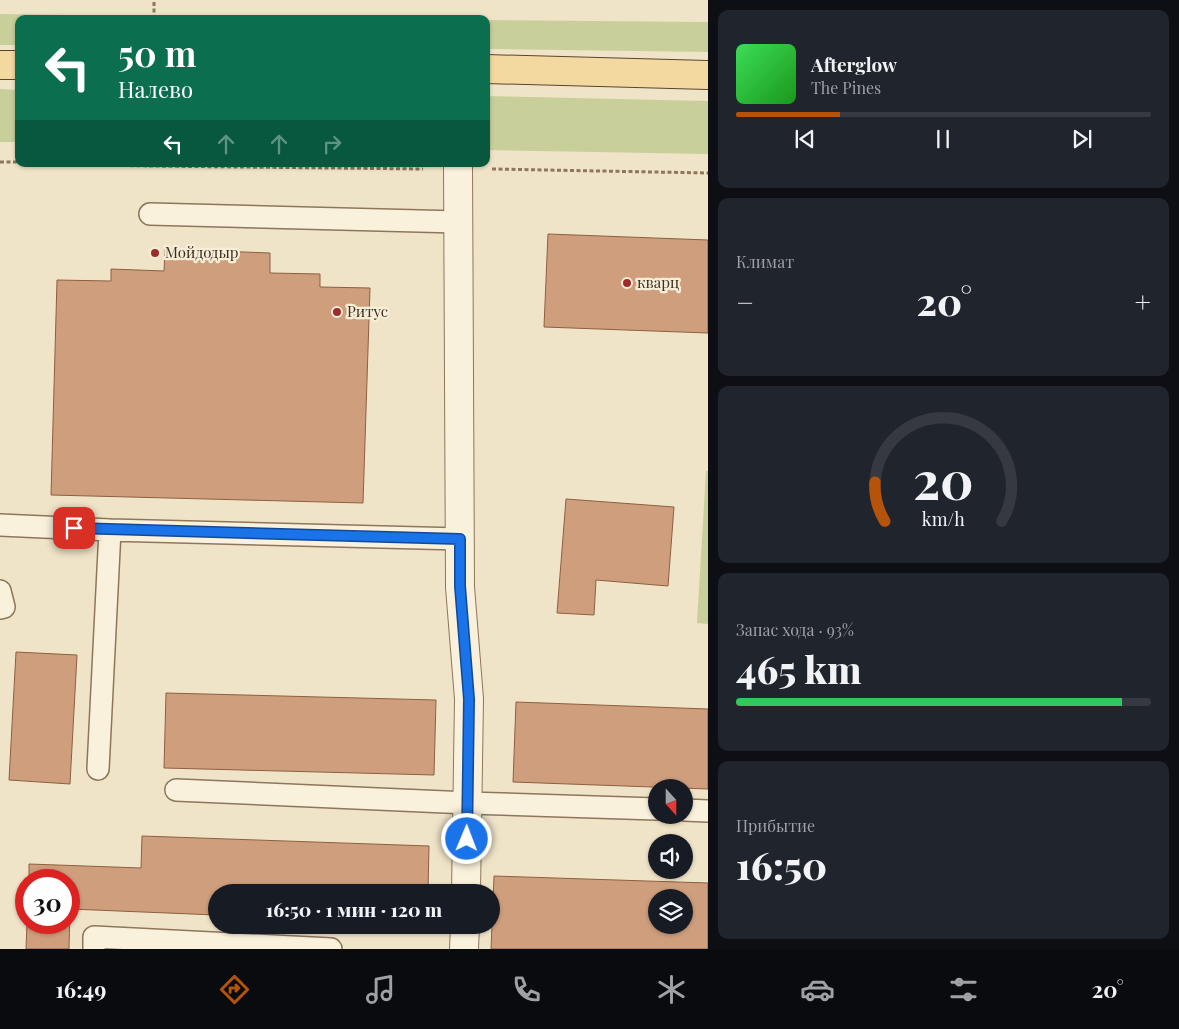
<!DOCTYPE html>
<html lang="ru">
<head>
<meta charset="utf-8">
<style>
  :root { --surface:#171b24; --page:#20242c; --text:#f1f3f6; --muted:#9ea1a6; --line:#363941; --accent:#b45309 }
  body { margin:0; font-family:"Playfair Display",serif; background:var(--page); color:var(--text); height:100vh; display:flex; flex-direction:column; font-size:19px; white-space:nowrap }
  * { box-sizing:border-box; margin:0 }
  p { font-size:16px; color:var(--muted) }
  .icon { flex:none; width:28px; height:28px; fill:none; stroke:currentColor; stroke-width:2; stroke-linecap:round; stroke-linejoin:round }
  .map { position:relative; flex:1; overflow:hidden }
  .panel { display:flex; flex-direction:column; gap:10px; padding:10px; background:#0d0f14; width:471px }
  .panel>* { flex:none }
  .top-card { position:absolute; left:15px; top:15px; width:475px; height:152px; border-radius:10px; box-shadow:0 1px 4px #0004; background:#0b6e4f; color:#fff; overflow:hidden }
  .needle { width:32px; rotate:159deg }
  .fabs { position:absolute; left:648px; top:779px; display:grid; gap:10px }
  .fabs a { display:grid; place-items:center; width:45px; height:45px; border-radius:50%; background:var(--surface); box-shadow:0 1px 4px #0004; font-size:25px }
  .speed { position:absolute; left:15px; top:869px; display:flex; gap:10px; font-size:25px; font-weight:700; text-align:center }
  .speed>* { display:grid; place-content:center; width:65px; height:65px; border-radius:50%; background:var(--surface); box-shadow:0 1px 4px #0004; line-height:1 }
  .speed .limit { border:8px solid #d22; background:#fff; color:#111 }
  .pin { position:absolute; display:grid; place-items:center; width:42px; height:42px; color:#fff; margin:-21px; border-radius:10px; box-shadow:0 2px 8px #0006 }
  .me { position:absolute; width:55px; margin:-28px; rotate:1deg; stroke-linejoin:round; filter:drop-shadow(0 0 4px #0008) }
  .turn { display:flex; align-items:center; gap:18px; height:105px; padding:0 20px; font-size:22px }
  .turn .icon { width:65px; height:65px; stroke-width:2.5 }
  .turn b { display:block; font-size:35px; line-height:42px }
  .lanes { display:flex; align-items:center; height:48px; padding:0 20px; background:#0003; justify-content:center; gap:25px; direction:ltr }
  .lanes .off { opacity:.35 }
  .big { font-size:38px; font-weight:800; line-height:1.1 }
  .panel .widget { flex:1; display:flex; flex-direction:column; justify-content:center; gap:8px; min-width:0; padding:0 18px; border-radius:10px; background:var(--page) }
  .panel .dial { align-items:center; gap:0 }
  .dial svg { height:130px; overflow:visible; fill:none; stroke:var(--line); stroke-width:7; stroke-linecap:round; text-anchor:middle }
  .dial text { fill:var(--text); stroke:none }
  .song { display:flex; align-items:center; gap:15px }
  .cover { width:60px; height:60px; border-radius:8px; background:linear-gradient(135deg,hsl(130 70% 55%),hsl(120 70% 35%)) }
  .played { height:5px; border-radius:2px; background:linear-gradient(90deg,var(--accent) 25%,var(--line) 25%) }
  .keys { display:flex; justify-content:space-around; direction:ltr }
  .heat { display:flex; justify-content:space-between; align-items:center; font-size:28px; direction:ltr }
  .charge { height:8px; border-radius:4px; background:linear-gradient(90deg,#34c759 93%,var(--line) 0) }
  .trip { position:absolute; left:208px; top:884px; width:292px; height:50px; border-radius:25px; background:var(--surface); box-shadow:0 1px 4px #0004; font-weight:800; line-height:50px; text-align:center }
  .dock { display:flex; height:80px; justify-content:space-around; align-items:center; background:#090b0e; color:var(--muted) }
  .dock .icon { width:35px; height:35px }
  .dock .current { color:var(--accent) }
  .dock b { font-size:22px; color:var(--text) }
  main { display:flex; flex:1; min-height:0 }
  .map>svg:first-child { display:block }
  .green { fill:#c9cf9b }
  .building { fill:#cf9f7d; stroke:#8d5f41; fill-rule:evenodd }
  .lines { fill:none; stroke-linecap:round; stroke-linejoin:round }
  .service-casing { stroke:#8d765c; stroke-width:24 }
  .minor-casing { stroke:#8d765c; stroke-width:30 }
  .primary-casing { stroke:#5b4430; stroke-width:30 }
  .path { stroke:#8d765c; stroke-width:3; stroke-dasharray:4 2.5; stroke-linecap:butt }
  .service { stroke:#faf1dc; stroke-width:21 }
  .minor { stroke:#faf1dc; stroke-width:28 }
  .primary { stroke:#f3d9a0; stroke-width:28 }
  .route-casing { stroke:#114b97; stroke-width:12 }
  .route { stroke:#1a73e8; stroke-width:9 }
  .poi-dot { fill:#9e2a2b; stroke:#f7eed8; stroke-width:2 }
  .labels { text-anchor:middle; stroke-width:4.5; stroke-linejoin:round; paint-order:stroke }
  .poi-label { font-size:15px; fill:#3d2e20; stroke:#f7eed8; text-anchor:start }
</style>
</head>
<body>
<main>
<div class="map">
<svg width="708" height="949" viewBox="0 0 708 949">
  <rect width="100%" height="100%" fill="#f0e4c8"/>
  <path class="green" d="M0 14 349 19H19V45H0Z
    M486 20 708 22V52L486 49Z
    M0 89 19 90V142H0Z
    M486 96 708 101V154L486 150Z
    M706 471H708V624L697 623Z"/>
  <path class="building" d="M548 234 708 240V333L544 327Z
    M165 249 270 253V273L320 274V287L370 288 363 503 51 495 57 280 111 281V269L164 271Z
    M566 499 674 507 668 586 596 580 594 615 557 613Z
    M16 652 77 655 70 784 9 780Z
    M166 693 436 700 434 775 164 768Z
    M516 702 708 709V789L513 782Z
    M142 836 429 846 428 892H216V915L70 909 69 949H26L27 922H69V880H29V864L141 868Z
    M494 876 708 883V949H491ZM656 898H684V925H656Z"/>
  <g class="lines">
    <defs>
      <path id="service" d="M150 214 458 222
        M0 525 110 530 460 539
        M0 591 4 607 0 608
        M98 769 110 530
        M176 790 468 803 656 809
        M684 810 708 811
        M94 949V937L331 949"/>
      <path id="minor" d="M458 164 460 587 469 699 466 892
        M464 949 465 925"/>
      <path id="primary" d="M0 65H19
        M486 69 708 75"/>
    </defs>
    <use href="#service" class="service-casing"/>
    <use href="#minor" class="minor-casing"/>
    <use href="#primary" class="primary-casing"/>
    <path class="path" d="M154 19V0
      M0 162H19
      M65 164 149 166V164
      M149 166 423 169
      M492 169 708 173"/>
    <use href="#service" class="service"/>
    <use href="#minor" class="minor"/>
    <use href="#primary" class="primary"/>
  </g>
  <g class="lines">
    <defs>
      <path id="route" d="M74 528 460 539V586L469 699 467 839"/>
    </defs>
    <use href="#route" class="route-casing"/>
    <use href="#route" class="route"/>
  </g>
  <g class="poi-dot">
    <circle cx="155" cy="253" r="5"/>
    <circle cx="627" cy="283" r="5"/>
    <circle cx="337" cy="312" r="5"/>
  </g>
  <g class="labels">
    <g class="poi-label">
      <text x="165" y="258">Мойдодыр</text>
      <text x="637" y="288">кварц</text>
      <text x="347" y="317">Ритус</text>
    </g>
  </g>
</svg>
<div class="fabs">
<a><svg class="needle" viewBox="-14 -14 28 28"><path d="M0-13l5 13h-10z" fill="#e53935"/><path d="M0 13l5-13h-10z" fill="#9ea1a6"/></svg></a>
<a><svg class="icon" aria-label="sound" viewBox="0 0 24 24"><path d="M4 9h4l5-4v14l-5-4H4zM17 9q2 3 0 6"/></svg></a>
<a><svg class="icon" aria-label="layers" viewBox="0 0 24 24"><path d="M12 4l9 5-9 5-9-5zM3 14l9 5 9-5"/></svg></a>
</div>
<div class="speed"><div class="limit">30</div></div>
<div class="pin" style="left:74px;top:528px;background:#d93025"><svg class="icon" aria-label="arrive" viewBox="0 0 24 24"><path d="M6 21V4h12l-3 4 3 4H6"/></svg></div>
<svg class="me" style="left:467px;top:839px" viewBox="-20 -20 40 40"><circle r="17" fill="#1a73e8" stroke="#fff" stroke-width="3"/><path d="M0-11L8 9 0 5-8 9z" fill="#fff"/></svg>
<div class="trip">16:50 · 1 мин · 120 m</div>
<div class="top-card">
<div class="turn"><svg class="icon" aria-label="left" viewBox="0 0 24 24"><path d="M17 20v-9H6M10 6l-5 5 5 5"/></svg><div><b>50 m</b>Налево</div></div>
<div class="lanes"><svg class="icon" aria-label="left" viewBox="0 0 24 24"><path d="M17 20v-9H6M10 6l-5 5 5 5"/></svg><svg class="icon off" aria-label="ahead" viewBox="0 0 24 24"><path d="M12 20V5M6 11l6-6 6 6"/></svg><svg class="icon off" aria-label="ahead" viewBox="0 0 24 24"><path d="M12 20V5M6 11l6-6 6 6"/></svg><svg class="icon off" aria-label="right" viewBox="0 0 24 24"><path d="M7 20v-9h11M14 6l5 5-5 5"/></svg></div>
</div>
</div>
<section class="panel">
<div class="widget">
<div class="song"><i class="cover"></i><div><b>Afterglow</b><p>The Pines</p></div></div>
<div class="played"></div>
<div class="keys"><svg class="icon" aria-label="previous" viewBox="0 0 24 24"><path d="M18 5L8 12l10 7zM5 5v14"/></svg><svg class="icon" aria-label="pause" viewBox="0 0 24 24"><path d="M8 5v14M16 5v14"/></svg><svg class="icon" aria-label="next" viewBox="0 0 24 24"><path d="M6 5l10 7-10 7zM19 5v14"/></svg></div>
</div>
<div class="widget"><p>Климат</p>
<div class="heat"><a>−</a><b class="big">20°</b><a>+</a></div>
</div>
<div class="widget dial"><svg viewBox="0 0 100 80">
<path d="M14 69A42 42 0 1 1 86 69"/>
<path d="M14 69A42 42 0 0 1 8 45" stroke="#b45309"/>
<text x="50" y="56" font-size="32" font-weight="700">20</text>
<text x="50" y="72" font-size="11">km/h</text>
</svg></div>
<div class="widget"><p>Запас хода · 93%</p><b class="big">465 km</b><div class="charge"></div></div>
<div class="widget"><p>Прибытие</p><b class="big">16:50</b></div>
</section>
</main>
<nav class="dock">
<b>16:49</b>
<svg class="icon current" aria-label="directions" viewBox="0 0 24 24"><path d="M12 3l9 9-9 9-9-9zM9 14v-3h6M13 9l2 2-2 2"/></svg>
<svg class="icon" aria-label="music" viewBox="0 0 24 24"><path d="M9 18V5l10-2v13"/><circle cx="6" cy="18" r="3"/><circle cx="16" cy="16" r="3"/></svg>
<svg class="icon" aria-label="phone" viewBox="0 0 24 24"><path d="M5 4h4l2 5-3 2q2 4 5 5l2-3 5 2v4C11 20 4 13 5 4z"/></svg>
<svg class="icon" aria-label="climate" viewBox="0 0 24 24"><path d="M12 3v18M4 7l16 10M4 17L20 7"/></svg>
<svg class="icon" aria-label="car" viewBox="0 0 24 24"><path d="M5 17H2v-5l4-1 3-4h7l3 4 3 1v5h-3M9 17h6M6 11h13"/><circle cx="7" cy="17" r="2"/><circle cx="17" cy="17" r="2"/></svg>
<svg class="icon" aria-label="filters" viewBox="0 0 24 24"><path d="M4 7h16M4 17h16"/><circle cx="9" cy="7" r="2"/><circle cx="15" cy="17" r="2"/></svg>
<b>20°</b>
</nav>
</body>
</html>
